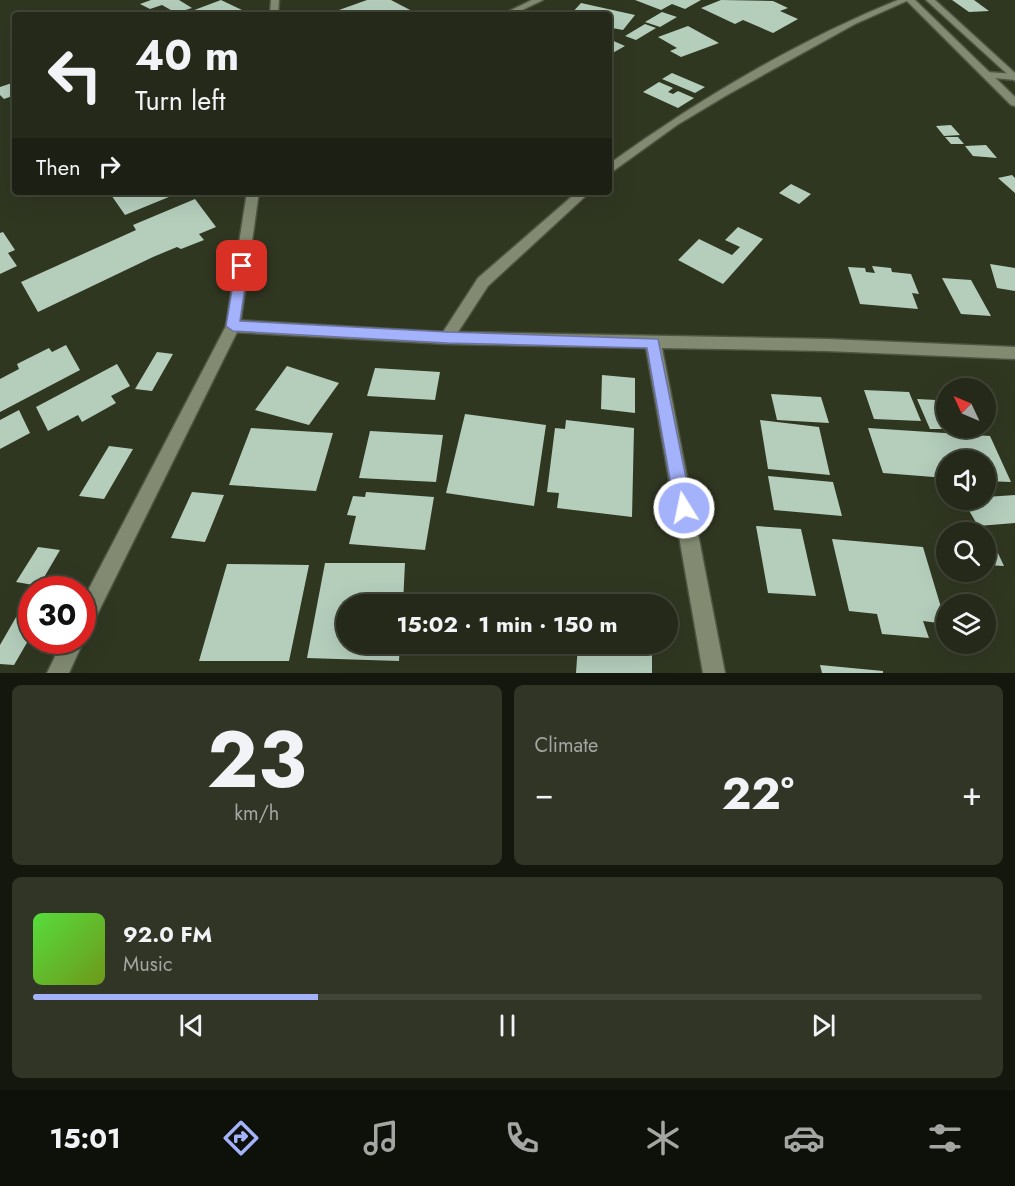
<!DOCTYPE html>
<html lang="en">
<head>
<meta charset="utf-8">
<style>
  :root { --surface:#242919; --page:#303526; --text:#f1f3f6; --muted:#a3a6a2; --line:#414538; --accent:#a4b2fc }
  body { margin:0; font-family:Jost,sans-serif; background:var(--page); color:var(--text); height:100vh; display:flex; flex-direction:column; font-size:22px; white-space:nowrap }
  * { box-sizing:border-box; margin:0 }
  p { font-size:20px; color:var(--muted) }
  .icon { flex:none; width:33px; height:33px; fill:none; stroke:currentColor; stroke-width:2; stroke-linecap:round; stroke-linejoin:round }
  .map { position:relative; height:673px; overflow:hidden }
  .sheet { display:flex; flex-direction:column; gap:12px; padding:12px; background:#14170e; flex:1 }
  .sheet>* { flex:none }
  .top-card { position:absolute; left:12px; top:12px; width:600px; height:183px; border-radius:6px; box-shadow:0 6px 24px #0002,0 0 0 2px var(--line); background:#242919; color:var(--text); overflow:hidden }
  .needle { width:39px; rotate:314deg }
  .tools { position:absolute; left:936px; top:378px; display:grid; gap:12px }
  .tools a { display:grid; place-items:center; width:60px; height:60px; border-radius:50%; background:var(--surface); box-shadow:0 6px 24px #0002,0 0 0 2px var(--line); font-size:30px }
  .speed { position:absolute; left:18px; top:576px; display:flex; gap:12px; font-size:30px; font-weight:700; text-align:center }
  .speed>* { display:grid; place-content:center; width:78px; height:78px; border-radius:50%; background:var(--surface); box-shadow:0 6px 24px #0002,0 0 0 2px var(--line); line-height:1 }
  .speed .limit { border:9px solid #d22; background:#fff; color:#111 }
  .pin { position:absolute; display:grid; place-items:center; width:51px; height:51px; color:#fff; margin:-26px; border-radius:12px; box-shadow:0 3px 9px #0006 }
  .me { position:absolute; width:66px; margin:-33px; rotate:350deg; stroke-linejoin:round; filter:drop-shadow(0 0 4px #0008) }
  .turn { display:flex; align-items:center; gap:21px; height:126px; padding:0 24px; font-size:27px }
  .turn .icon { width:78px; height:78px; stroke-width:2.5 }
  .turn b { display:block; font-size:42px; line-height:51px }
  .then { display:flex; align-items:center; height:57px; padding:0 24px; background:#0003; gap:12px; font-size:22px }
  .big { font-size:45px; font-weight:700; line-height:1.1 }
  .sheet .widget { flex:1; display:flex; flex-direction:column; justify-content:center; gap:9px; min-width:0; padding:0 21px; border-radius:9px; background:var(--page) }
  .sheet .dial { align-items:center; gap:0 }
  .dial b { font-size:78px; line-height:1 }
  .song { display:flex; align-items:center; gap:18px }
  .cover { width:72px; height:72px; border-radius:9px; background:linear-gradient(135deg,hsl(110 70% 55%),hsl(80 70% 35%)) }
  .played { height:6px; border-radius:3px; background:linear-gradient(90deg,var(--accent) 30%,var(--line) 30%) }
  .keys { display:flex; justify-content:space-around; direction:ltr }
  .heat { display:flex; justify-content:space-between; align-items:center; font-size:33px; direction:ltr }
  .sheet .tiles { flex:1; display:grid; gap:12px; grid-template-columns:1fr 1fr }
  .widget:last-child { grid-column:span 2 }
  .trip { position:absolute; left:336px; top:594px; width:342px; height:60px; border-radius:30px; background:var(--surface); box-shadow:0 6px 24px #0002,0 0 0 2px var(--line); font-weight:700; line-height:60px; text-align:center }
  .tabs { display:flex; height:96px; justify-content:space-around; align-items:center; background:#0e100a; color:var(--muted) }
  .tabs .icon { width:42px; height:42px }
  .tabs .current { color:var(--accent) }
  .tabs b { font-size:27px; color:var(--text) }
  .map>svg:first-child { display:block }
  .building { fill:#b5cebc }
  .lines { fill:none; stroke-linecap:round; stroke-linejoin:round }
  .minor-casing { stroke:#4f5542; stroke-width:3 }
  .tertiary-casing { stroke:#4f5542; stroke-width:3 }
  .secondary-casing { stroke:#4f5542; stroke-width:3 }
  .minor { fill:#828b72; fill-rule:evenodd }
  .tertiary { fill:#828b72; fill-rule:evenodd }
  .secondary { fill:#828b72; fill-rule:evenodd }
  .route { fill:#a4b2fc; stroke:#6b74a4; stroke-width:1.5 }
</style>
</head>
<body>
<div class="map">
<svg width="1015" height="673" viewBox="0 0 1015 673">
  <rect width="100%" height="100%" fill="#303721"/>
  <path class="building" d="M151 0H179L192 8 176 13 162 5 150 9 140 4Z
    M221 0 242 10 230 15H181Z
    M367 0H391L414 12 407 15H347L339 10Z
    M635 0H701L685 9 672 4 661 10Z
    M721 0 773 1 788 8 780 11 798 19 773 33 743 20 735 24 701 8Z
    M952 0H974L989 11 969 12Z
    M581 3 635 15 623 30 612 28 609 32V15H570Z
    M662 12 677 17 660 27 645 22Z
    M645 24 656 28 636 40 625 36Z
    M688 26 719 43 681 57 670 51 677 48 658 37Z
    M609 39 625 46 609 55Z
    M672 73 705 87 695 93 662 79Z
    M15 82V95L4 99 0 95V87Z
    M659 82 673 88 668 92 673 94 678 91 694 98 678 108 643 92Z
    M951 125 960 135 944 136 936 126Z
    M945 137H958L964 144H951Z
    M986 145 997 158 973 156 965 146Z
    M1012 175 1015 178V193L998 178Z
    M791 184 811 194 799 204 779 193Z
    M109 192H181L125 215Z
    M195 199 216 227 199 234 204 240 181 249 177 247 153 257 38 312 21 282 136 230 133 225Z
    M738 227 763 239 723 284 678 260 699 239 732 255 740 247 725 240Z
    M3 232 15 250 8 253 17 266 0 274V233Z
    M990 264 1015 268V291L997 288Z
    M872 266 891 268 892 272 911 274 919 294 912 293 918 309 860 304 848 267 865 268 866 272 875 273Z
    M942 278 971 280 991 316 961 314Z
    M66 345 80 370 0 412V379L19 369 17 364 49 348 52 352Z
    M157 352 173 354 152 391 135 389Z
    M117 364 130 386 111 396 116 403 82 422 78 415 48 431 36 407Z
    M287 366 339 383 309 425 255 410Z
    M375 368 440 372 435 400 367 396Z
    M602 375 635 378V413L601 409Z
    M864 390 909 392 921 421 874 419Z
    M771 394 821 397 829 423 777 420Z
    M917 399 936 400 943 415H946V429H930Z
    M19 410 30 433 0 449V420Z
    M465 414 546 425 534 506 446 493Z
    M566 420 634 428 632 517 557 508 559 493 547 492 555 428 565 429Z
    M760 420 819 427 830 475 768 469Z
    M251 428 333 433 316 491 229 485Z
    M868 428 990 436 1011 482 986 481V460H946V478L883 473Z
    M370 431 443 435 436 482 359 478Z
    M109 446 133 449 104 499 79 496Z
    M768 476 833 482 842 516 774 510Z
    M192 492 224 495 205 542 171 538Z
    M366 492 434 497 425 550 349 544 356 516 347 515 353 496 365 497Z
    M1015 495V523L978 526 963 500H986V497Z
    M756 526 801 529 816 596 768 593Z
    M986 534H989L1004 566 986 565Z
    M832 539 923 547 946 624 923 621 929 638 882 634 877 614 849 611Z
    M38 547 60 550 39 586 16 582Z
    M325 563H405L403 604H346V644H400L399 661 307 658Z
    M227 564 309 565 289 661H199Z
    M23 605 32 606V634L14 665 0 664V645Z
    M578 644H652V673H576Z
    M820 665 883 671V673H822Z"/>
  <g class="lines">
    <defs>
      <path id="minor" d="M532 0H543L512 15H501Z
        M898 0H909L855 24 727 95 677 125 609 174V164C698 100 795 42 898 0Z
        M577 192H590L488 286 458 332 827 339 1015 347V359L827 351 662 348 725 673H703L646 348 447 344 233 332 228 330 226 326 228 322 233 320 443 332 478 278Z"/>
      <path id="tertiary" d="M271 0H279L278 15H270Z
        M987 72 1015 74V80L984 77 982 75Z
        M247 192H259L240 326 89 631 82 634V602L226 326Z
        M82 635 84 640 69 673H47L63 640H82Z"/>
      <path id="secondary" d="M906 0H915L1015 97V106L1011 105Z
        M926 0H935L1015 73V81Z"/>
    </defs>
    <use href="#minor" class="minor-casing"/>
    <use href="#tertiary" class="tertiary-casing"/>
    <use href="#secondary" class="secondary-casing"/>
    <use href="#minor" class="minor"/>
    <use href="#tertiary" class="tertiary"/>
    <use href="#secondary" class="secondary"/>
  </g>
  <path class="route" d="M242 262 248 266 240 321 447 332 658 339 692 508 689 513 684 516 678 513 675 508 647 348 447 343 233 331 226 326 236 266Z"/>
</svg>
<div class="tools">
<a><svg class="needle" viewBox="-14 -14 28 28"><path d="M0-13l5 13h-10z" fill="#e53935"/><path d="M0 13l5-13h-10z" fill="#a3a6a2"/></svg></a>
<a><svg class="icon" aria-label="sound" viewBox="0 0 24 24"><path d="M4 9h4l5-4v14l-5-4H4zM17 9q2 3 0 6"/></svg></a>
<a><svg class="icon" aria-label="search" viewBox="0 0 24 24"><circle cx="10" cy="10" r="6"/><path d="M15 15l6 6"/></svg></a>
<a><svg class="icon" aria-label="layers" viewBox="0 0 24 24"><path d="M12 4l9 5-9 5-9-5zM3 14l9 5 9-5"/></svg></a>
</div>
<div class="speed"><div class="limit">30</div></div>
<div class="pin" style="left:242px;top:266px;background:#d93025"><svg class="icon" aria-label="arrive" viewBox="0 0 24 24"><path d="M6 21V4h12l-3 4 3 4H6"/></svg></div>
<svg class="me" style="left:684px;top:508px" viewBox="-20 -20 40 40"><circle r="17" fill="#a4b2fc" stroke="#fff" stroke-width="3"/><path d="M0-11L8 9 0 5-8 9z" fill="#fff"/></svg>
<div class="trip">15:02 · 1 min · 150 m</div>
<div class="top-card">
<div class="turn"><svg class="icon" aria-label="left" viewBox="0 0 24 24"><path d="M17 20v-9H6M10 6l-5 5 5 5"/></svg><div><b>40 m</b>Turn left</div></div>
<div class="then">Then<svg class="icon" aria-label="right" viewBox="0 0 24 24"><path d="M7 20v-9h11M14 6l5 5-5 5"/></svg></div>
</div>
</div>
<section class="sheet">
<div class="tiles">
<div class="widget dial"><b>23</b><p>km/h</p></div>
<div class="widget"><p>Climate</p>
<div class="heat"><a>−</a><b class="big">22°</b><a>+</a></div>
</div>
<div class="widget">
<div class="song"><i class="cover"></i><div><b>92.0 FM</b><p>Music</p></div></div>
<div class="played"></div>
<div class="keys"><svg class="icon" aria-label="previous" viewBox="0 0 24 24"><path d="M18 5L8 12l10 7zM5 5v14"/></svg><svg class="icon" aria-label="pause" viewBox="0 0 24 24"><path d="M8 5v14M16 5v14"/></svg><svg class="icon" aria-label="next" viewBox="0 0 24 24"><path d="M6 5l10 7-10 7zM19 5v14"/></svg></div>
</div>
</div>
</section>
<nav class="tabs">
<b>15:01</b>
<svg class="icon current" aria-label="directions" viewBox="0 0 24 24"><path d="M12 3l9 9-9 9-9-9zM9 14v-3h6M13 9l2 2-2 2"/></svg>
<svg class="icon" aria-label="music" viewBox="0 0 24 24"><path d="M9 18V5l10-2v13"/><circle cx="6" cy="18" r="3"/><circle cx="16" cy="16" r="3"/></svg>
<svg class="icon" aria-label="phone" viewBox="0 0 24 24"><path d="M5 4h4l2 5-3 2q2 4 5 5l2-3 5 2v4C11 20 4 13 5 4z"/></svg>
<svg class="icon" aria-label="climate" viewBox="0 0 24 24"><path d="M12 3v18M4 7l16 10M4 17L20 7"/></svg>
<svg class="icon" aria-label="car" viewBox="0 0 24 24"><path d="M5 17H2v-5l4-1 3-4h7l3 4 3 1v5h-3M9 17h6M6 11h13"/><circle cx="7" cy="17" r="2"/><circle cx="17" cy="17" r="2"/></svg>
<svg class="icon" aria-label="filters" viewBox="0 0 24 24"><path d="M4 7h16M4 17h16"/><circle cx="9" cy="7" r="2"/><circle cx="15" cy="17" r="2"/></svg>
</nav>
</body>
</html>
